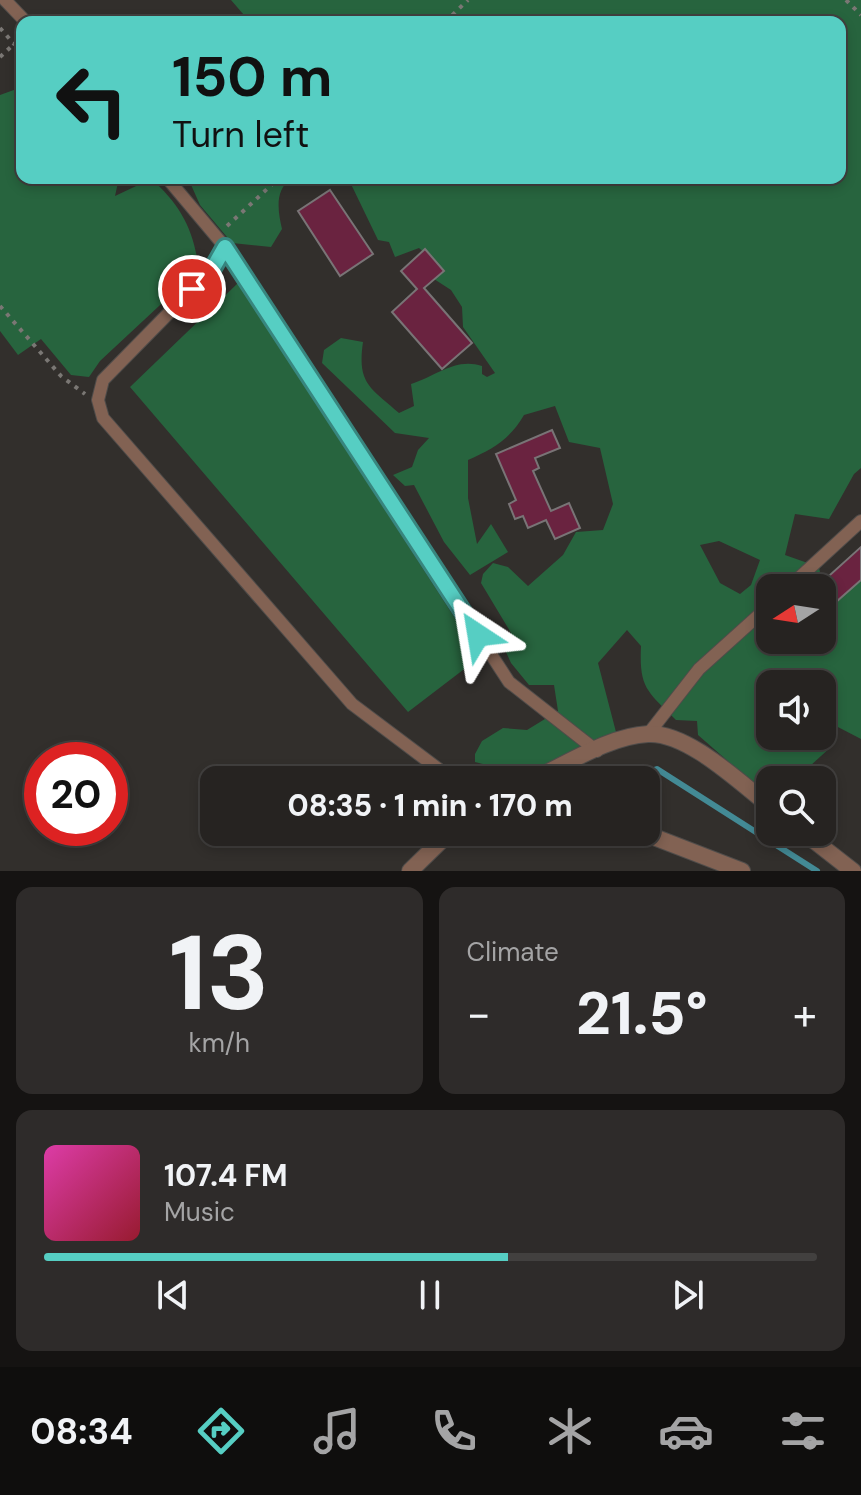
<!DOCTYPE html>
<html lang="en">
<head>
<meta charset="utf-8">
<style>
  :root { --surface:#262321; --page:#2e2b2a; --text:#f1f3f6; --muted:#a4a4a5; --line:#42403f; --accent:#56cec3 }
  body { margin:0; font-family:"DM Sans",sans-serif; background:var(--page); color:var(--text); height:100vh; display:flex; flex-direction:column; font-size:30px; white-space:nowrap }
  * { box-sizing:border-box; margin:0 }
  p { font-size:26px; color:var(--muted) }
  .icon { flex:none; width:44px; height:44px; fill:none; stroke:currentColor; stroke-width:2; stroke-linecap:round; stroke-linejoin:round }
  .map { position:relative; height:871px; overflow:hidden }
  .sheet { display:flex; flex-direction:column; gap:16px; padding:16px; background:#151312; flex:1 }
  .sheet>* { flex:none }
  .guide { position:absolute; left:16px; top:16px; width:830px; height:168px; border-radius:16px; box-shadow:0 4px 12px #0003,0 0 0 2px var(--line); background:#56cec3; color:#111; overflow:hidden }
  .needle { width:52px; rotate:258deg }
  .controls { position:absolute; left:756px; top:574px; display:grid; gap:16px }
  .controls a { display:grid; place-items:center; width:80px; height:80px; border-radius:16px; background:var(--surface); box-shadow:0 4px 12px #0003,0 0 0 2px var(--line); font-size:40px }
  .speed { position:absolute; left:24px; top:742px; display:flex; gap:16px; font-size:40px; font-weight:700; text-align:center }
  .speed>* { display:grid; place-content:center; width:104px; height:104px; border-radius:50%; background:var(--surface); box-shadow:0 4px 12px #0003,0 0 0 2px var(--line); line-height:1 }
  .speed .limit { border:12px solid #d22; background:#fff; color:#111 }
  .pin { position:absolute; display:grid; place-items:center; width:68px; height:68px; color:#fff; margin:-34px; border:4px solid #fff; border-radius:50%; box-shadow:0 2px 8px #0007 }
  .me { position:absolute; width:88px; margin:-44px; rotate:327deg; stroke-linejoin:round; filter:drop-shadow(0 0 6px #0008) }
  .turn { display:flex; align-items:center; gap:28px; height:168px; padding:0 24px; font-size:36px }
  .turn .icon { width:104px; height:104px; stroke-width:2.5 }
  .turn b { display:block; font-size:56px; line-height:68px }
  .big { font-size:60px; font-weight:800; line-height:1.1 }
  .sheet .widget { flex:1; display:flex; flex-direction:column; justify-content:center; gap:12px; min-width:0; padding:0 28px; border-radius:16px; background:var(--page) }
  .sheet .dial { align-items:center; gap:0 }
  .dial b { font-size:104px; line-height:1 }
  .song { display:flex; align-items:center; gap:24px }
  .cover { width:96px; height:96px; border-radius:12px; background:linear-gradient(135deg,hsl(320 70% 55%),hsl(350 70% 35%)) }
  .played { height:8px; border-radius:4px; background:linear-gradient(90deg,var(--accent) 60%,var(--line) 60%) }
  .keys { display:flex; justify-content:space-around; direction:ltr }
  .heat { display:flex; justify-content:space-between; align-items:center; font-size:44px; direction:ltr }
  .sheet .tiles { flex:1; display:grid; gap:16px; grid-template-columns:1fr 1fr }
  .widget:last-child { grid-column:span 2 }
  .trip { position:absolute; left:200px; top:766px; width:460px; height:80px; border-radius:16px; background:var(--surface); box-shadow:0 4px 12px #0003,0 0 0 2px var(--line); font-weight:800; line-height:80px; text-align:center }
  .dock { display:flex; height:128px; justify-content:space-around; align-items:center; background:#0f0e0d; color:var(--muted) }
  .dock .icon { width:56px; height:56px }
  .dock .on { color:var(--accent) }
  .dock b { font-size:36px; color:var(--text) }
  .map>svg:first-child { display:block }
  .green { fill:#27643e; fill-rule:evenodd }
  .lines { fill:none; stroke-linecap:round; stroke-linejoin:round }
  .stream { stroke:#438a95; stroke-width:6 }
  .building { fill:#6a2340; stroke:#797476; stroke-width:2 }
  .lane-casing { stroke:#4f4c4a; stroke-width:14 }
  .street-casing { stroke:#4f4c4a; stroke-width:18 }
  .path { stroke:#7a7774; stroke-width:4; stroke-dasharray:4 6; stroke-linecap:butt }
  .lane { stroke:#826253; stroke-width:12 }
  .street { stroke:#826253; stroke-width:16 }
  .route-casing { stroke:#38867f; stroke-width:20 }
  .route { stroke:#56cec3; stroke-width:14 }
</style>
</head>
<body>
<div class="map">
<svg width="861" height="871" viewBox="0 0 861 871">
  <rect width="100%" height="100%" fill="#322f2c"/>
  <path class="green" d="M231 0H861V468L854 474 829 519 795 514 785 555 819 567 823 588 836 602 861 580V739L836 726 832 746 810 766C784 761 772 766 753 783L698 735 697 721 676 720C647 691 639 688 641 646L627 630 598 663 616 732C559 759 540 780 475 762V754L482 741 503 728 527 730 558 711 554 685H529L511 663 501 641 511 633 481 583 483 574 493 563 508 567 528 586 563 555 576 532 603 530 613 504 600 448 569 442 555 406 524 415C510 439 493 449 468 460V498L477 544 491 524 508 552 470 575 444 542 414 485 405 486 393 475 412 467 418 450 429 438 395 433 322 363 324 350 341 338 363 342C357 384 370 387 399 413L414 406 411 384C436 376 456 357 482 366V374L487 377 495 373 463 327 462 307 451 290 434 279 430 258 419 248 395 257 389 242 378 240 349 180 342 178H840V22H250ZM719 541 760 560 751 585 740 594 720 583 700 545ZM770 588H822V640H770ZM770 684H822V736H770Z
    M22 87V178H119L115 196 151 179C179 203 193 228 198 264L188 279 100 361 89 377 71 375 41 339 18 355 0 331V95Z
    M188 178H292C274 190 278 211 282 229L271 247 232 243 200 205Z
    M238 283 480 657 408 712 130 387Z"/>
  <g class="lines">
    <path class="stream" d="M624 780 657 769 817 871"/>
  </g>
  <path class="building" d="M330 190 373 254 340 276 298 211Z
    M425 249 444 271 424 288 472 343 442 369 392 312 417 289 401 271Z
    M552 430 560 448 535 458 539 468 533 471 551 511 569 503 580 528 555 539 546 520 528 528 523 516 515 519 509 504 516 500 496 454Z
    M861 547V580L836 602 820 584Z"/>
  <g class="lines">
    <defs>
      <path id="lane" d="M5 0 26 22
        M167 178 225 247 509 682 597 751
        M225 247 213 268 103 380 98 400 103 418 352 704 453 780
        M788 588 861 521
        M649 733 699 669 770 605"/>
      <path id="street" d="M454 780H473
        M532 780C567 764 609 736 648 734 688 732 740 783 770 806
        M641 832 742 871
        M803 832 853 871
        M410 871 450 832"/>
    </defs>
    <use href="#lane" class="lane-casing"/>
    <use href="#street" class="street-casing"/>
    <path class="path" d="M846 0 861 15
      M445 22 468 0
      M0 28 14 44 22 37
      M0 57 14 44
      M227 226 279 178
      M0 306 61 376 85 394"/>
    <use href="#lane" class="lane"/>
    <use href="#street" class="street"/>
  </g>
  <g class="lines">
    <defs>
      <path id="route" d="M192 289 213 268 225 247 478 635"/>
    </defs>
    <use href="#route" class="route-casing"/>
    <use href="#route" class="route"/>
  </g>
</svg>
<div class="controls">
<a><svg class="needle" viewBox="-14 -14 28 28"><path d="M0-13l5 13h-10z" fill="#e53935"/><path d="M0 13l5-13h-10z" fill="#a4a4a5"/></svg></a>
<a><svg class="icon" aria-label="sound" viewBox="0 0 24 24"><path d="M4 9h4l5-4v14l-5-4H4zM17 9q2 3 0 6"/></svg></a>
<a><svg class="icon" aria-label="search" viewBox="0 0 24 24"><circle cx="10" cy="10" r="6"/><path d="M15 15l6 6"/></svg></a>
</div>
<div class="speed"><div class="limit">20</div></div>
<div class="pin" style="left:192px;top:289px;background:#d93025"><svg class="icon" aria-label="arrive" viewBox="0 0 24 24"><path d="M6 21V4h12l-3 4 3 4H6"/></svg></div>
<svg class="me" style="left:478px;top:635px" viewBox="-20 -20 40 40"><path d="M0-17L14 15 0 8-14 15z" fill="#56cec3" stroke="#fff" stroke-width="4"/></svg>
<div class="trip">08:35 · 1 min · 170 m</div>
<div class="guide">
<div class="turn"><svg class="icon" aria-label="left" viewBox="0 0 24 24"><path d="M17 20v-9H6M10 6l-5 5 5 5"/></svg><div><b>150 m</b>Turn left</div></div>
</div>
</div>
<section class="sheet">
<div class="tiles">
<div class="widget dial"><b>13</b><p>km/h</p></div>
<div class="widget"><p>Climate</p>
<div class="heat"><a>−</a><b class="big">21.5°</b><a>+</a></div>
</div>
<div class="widget">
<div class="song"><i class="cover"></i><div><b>107.4 FM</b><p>Music</p></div></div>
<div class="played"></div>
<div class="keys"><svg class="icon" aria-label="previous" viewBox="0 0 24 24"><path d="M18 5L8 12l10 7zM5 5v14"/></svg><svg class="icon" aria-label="pause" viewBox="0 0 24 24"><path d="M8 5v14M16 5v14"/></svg><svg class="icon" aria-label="next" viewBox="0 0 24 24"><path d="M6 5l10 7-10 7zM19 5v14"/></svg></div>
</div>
</div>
</section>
<nav class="dock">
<b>08:34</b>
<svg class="icon on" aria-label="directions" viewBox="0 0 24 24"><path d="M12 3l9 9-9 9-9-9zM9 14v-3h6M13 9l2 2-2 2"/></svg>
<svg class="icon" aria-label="music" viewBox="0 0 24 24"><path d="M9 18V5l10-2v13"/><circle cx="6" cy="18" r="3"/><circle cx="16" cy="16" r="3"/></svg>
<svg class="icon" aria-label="phone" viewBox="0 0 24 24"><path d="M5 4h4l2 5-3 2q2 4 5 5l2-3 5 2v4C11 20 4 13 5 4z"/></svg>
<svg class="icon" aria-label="climate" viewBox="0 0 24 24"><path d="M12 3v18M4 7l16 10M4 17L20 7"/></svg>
<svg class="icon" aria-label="car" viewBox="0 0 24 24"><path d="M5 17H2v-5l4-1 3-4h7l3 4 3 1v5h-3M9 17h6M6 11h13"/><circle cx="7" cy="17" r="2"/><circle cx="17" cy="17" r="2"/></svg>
<svg class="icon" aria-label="filters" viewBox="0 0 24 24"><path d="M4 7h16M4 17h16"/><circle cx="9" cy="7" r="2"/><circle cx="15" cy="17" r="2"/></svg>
</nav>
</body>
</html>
